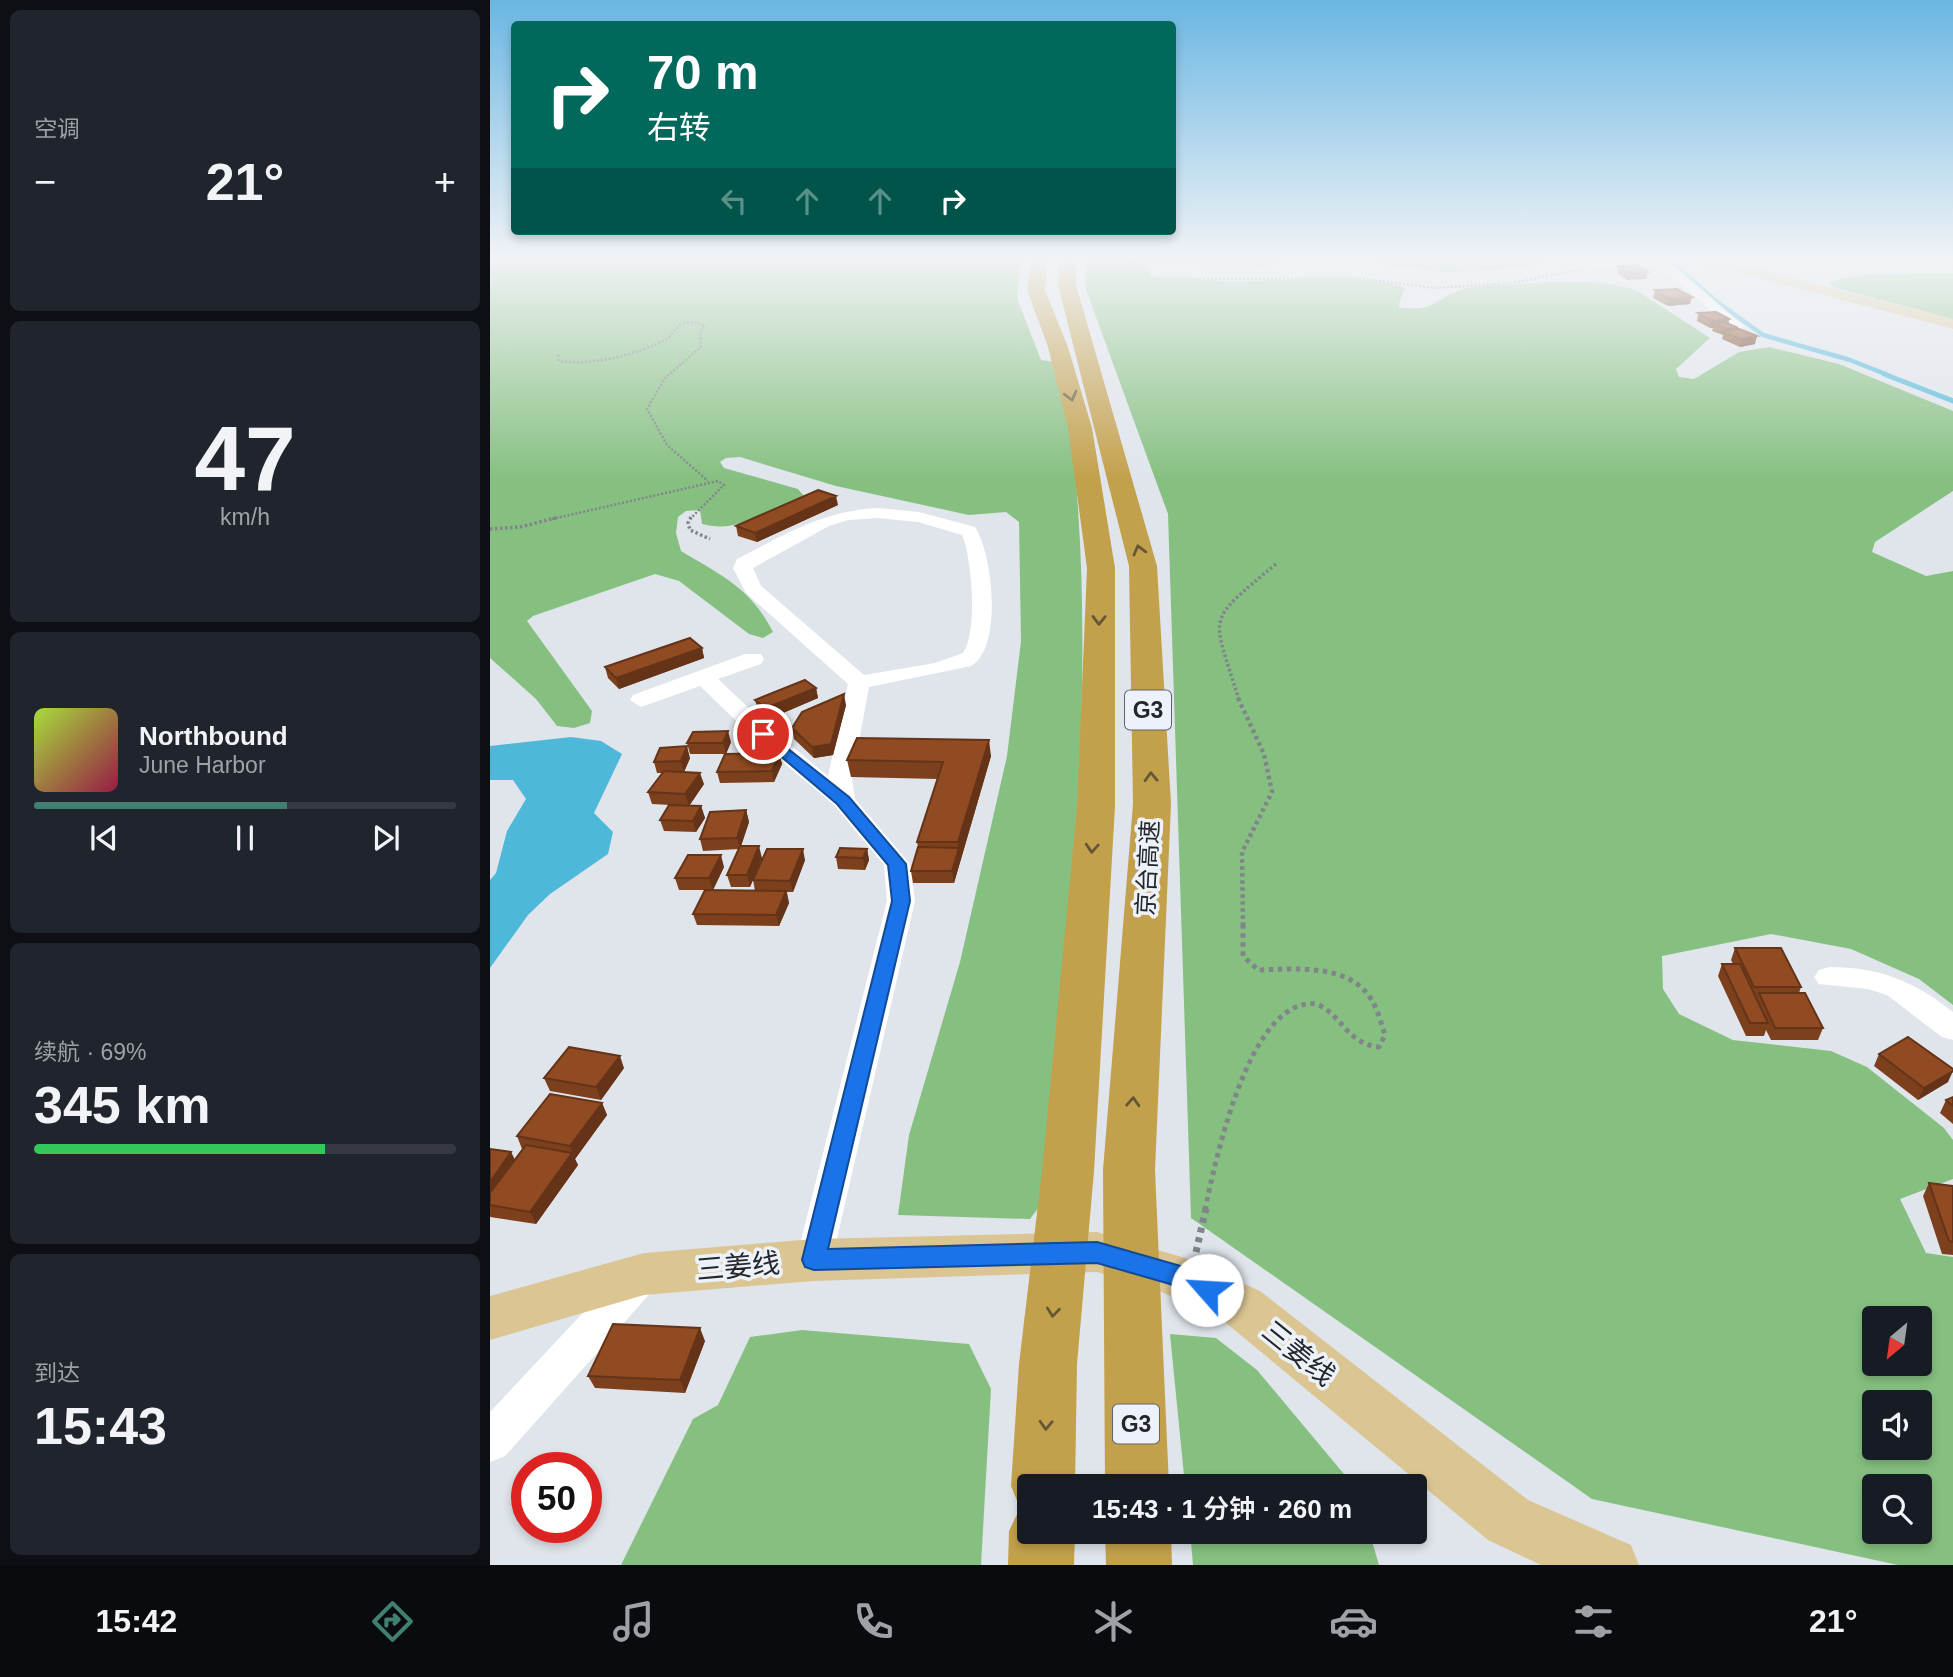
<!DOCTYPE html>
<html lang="zh">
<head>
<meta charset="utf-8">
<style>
  :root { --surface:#171b24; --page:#20242c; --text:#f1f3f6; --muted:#9ea1a6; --line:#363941; --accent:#408070 }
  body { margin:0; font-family:Arial,"Noto Sans SC",sans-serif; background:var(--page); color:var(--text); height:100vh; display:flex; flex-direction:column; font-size:26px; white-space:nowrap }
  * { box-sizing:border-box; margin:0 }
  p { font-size:23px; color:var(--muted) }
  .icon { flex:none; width:38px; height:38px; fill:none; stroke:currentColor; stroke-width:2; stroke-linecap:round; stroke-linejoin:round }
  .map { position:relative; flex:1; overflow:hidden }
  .drawer { display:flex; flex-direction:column; gap:10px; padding:10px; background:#0d0f14; width:490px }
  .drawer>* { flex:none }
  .guide { position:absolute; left:21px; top:21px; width:665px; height:214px; border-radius:7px; box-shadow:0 4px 10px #0003; background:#00695c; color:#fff; overflow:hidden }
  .needle { width:46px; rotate:209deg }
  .controls { position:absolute; left:1372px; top:1306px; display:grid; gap:14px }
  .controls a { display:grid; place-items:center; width:70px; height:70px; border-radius:7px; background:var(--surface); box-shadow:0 4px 10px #0003; font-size:35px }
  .speed { position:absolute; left:21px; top:1452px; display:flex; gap:14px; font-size:35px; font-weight:700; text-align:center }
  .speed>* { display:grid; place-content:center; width:91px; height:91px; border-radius:50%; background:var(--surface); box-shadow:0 4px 10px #0003; line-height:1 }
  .speed .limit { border:10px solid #d22; background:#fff; color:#111 }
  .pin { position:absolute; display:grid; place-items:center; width:60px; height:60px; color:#fff; margin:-30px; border:4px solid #fff; border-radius:50%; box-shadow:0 2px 7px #0007 }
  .me { position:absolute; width:77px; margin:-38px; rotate:296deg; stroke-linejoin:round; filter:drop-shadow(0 0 5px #0008) }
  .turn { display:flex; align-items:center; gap:24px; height:147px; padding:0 21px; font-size:32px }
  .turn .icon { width:91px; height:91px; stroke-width:2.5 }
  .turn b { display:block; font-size:49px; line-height:60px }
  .lanes { display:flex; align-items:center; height:66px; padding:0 21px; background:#0003; justify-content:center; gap:35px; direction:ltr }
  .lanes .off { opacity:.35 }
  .big { font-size:52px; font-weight:600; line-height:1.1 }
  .drawer .widget { flex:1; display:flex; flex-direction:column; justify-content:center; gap:10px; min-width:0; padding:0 24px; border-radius:10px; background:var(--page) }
  .drawer .dial { align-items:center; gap:0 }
  .dial b { font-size:91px; line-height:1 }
  .song { display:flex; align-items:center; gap:21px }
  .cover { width:84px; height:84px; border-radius:10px; background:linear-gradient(135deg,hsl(80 70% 55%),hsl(340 70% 35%)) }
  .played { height:7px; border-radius:4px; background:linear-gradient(90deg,var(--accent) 60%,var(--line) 60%) }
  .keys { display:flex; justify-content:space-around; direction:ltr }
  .heat { display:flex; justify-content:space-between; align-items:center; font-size:38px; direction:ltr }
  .charge { height:10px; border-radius:5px; background:linear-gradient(90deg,#34c759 69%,var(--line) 0) }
  .trip { position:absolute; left:527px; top:1474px; width:410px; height:70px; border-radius:7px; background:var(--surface); box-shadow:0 4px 10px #0003; font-weight:600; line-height:70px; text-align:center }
  .tab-bar { display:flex; height:112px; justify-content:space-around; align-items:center; background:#090b0e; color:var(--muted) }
  .tab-bar .icon { width:49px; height:49px }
  .tab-bar .on { color:var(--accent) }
  .tab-bar b { font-size:32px; color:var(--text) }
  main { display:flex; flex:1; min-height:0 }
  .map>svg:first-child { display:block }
  .forest { fill:#86c081; fill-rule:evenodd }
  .water { fill:#4db8da }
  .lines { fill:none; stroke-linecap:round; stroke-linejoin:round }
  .stream-far1 { stroke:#4db8da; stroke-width:4.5 }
  .stream { stroke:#4db8da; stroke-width:5 }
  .path-far4 { stroke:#81858a; stroke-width:2.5; stroke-dasharray:2 2; stroke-linecap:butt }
  .path-far3 { stroke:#81858a; stroke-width:3.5; stroke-dasharray:2.5 2.5; stroke-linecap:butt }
  .path-far2 { stroke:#81858a; stroke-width:4.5; stroke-dasharray:3.5 3.5; stroke-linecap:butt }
  .path-far1 { stroke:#81858a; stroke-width:5; stroke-dasharray:4.5 4.5; stroke-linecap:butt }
  .path { stroke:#81858a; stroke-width:7; stroke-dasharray:5 5; stroke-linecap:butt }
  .minor { fill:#fff; fill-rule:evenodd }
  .major { fill:#dbc693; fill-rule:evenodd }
  .highway { fill:#c3a04b; fill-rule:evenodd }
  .wall { fill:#7c401d }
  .shaded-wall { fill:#653418 }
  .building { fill:#904b22; stroke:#653418; stroke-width:2 }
  .oneway { stroke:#645737 }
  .route { fill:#1a73e8; stroke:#114b97; stroke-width:2 }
  .labels { text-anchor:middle; stroke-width:7; stroke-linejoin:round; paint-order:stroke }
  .shield { fill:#edf2fa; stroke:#606368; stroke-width:2 }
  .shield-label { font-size:23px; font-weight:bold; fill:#242629 }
  .street-label { font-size:24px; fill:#242629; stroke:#edf2fa }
  .near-street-label { font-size:28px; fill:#242629; stroke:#edf2fa }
</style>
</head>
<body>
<main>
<section class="drawer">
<div class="widget"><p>空调</p>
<div class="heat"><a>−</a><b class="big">21°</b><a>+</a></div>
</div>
<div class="widget dial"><b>47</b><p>km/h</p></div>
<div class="widget">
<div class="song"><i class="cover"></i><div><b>Northbound</b><p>June Harbor</p></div></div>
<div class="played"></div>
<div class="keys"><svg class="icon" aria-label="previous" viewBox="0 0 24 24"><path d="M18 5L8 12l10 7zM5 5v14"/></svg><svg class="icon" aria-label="pause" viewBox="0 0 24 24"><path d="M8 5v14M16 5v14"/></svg><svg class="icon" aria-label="next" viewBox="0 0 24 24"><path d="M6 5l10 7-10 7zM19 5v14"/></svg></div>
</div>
<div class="widget"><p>续航 · 69%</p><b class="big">345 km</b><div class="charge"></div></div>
<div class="widget"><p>到达</p><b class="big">15:43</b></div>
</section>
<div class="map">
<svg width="1463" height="1565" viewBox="0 0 1463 1565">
  <rect width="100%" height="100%" fill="#e0e5ec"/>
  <path class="forest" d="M0 260H531L527 298 551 360 566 362C572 394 581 427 584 460 608 706 575 954 555 1199L540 1219 408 1215 419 1135 470 962 517 756 531 641 529 522 516 512 479 515 346 486 250 457 236 458 230 462 234 468 308 489 314 496C283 511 247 534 212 524L210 510 196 511 188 517 186 533 191 551C232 576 260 587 283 632L273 638 259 634 189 581 165 574 43 616 37 621 102 711 100 723 84 728 67 726 46 699 0 658Z
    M596 260H1058L1055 263 1007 270 953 272 862 260 801 261 771 266 664 263 657 266 661 276 669 277C696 277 723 282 750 281 806 281 853 272 911 286L914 289 908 307C944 312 939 303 968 291 983 285 1001 286 1016 285 1060 282 1103 277 1146 290L1220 338 1186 369 1189 377 1204 379 1249 352 1279 347 1349 364 1463 411V491L1385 542 1382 552 1436 576 1463 571V1005L1429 979 1361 949 1281 934 1172 956 1173 989 1189 1014 1243 1040 1341 1051 1377 1067 1454 1128 1463 1140V1179L1410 1199 1436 1253 1463 1257V1565H1408L1102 1499 701 1218 678 514 595 287ZM1384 1318H1430V1363H1384ZM1384 1402H1430V1447H1384ZM1384 1486H1430V1531H1384Z
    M1463 273V319L1342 287 1340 282 1370 275Z
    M312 1330 479 1344 501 1389 491 1565H131L203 1419 228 1405 260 1337Z
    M680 1334 726 1338 767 1370 864 1486H695Z
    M700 1531H879L889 1565H703Z"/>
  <path class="water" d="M81 737 111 741 132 754 104 813 123 832 118 854 60 894 38 915 0 968V880L6 873 17 831 36 799 23 780H0V746Z"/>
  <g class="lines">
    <path class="stream-far1" d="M1180 260 1226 301 1273 335 1360 360 1398 375"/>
    <path class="stream" d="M1394 374 1463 401"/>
    <path class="path-far4" d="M640 260 661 278 668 279 865 278 944 288 1022 283 1094 269
      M68 355 69 361C102 366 145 355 175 340 183 336 186 325 194 323 202 321 208 323 215 326L210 333 211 347 175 378 157 409 177 445 218 481
      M62 519 228 481 234 485 200 519"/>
    <path class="path-far3" d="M201 517 198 523 200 530 220 539
      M0 529 30 527 69 517
      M749 700C722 612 714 624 786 564"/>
    <path class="path-far2" d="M748 698 774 754 782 792 752 852 753 926"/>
    <path class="path-far1" d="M715 1210C725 1163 759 995 827 1004 854 1017 856 1043 889 1047L895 1035C891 1023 888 1010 881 999 859 963 804 969 768 970L753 956V924"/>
    <path class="path" d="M706 1252 716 1208"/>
    <path class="minor" d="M1130 260H1185L1181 263 1255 327 1243 330 1168 264 1108 268 1102 265Z
      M388 508 429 512 485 527C503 554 513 648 481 666L379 687 362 779 365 799 420 864 425 901 342 1260 337 1271 324 1276 311 1271 306 1260 397 901 394 865 344 805 265 739 210 686 151 707 140 700 143 695 255 654H271L274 659 271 664 228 679 281 729 338 776 358 684 256 593 243 568 247 559C296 534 332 511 388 508ZM388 518 428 522 472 535C482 558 488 631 473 653L445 663 374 675 271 586 263 568 339 526 358 520Z
      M1339 967C1389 967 1424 981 1463 1012V1040L1452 1037 1397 995 1378 989 1329 984 1324 977 1329 970Z
      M151 1261 164 1265 169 1277 164 1289 15 1456 0 1462V1412L138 1265Z"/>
    <path class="major" d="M1208 260H1231L1463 319V329L1210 263Z
      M607 1232 702 1260 770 1291 1038 1500 1141 1545 1149 1565H1051L998 1540 736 1323 674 1293 607 1272 324 1281 154 1295 0 1340V1296L154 1253 324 1239Z"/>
    <path class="highway" d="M541 260H558L555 290 578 347 602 428 625 568V806L604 1171 587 1364 585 1486H539V1531H585L584 1565H518L519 1531 530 1508 521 1486 529 1364 552 1171 587 806 597 568 578 428 558 347 537 290Z
      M569 260H586V285L667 566 681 804 665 1170 679 1486H615L613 1170 643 804 639 566 568 285Z
      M615 1531H681L682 1565H616Z"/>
  </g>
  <path class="wall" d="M1128 266 1158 272 1156 279 1137 280 1127 273Z
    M1165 290 1200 304 1178 306 1163 298Z
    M1208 313 1239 319 1238 324 1265 344 1250 347 1232 339 1233 335 1222 331 1223 328H1220L1207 321Z
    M348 505 267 542 248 536 246 526Z
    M212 648 214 658 129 689 118 678 115 667Z
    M326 688 328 698 279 719 268 711 265 700Z
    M356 705 343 755 324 758 304 739 302 728Z
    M241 742 236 754H200L197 743Z
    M289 753 292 764 284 782 230 783 227 772Z
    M501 756 464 883H423L421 871 428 847 427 842 448 779 361 777 357 760Z
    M200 758 194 772 214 784 199 806 162 804 158 792 173 773H167L164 762Z
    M211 806 215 818 206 832 174 831 170 820Z
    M256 810 259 822 251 846 272 858 260 887H241L237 875 249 849 213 851 210 839Z
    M377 849 379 860 375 870 348 869 346 857Z
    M315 860 303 892H297L299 903 289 926 207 925 203 914 215 890H189L185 878 234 867 223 890 265 891 263 880Z
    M1245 948 1311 987 1309 993 1333 1028 1328 1040H1281L1276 1030 1274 1036H1256L1228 976 1232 964H1243L1241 960Z
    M1389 1054 1458 1082 1428 1100 1384 1066Z
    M134 1068 111 1100 60 1091 54 1078Z
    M1463 1097V1124L1450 1113 1456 1100Z
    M112 1103 117 1115 85 1159 88 1165 46 1224 0 1217V1149L21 1152 25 1160 32 1149 27 1136Z
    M1439 1183 1463 1186V1255L1452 1254 1433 1196Z
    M215 1341 195 1393 105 1388 98 1376Z"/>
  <path class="shaded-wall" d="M1108 260H1127L1108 262Z
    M1202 297 1200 304 1178 306 1179 299Z
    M1239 319 1238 326 1224 323 1223 328H1220L1222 321Z
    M1267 336 1265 344 1250 347 1251 339Z
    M346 496 348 505 267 542 265 533Z
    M212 648 214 658 129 689 126 678Z
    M326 688 328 698 279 719 276 708Z
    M354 694 356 705 343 755 324 758 322 747Z
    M238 731 241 742 236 754 233 743Z
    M499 740 501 756 464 883 462 871 469 848 468 842Z
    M197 746 200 758 194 772 191 761Z
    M289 753 292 764 284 782 282 771Z
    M210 773 214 784 199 806 195 794Z
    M211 806 215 818 206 832 203 821Z
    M256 810 259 822 250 849 247 838Z
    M269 846 272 858 260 887 257 875Z
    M313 849 315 860 303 892 300 881Z
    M377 849 379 860 375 870 373 858Z
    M231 855 234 867 223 890 219 878Z
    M296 891 299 903 289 926 286 915Z
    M130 1056 134 1068 111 1100 106 1087Z
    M1463 1071 1458 1082 1428 1100 1434 1088Z
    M112 1103 117 1115 85 1159 80 1146Z
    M21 1152 27 1165 0 1203V1182Z
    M82 1153 88 1165 46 1224 40 1212Z
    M210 1328 215 1341 195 1393 190 1380Z"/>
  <path class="building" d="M1147 265 1158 272 1138 273 1128 266Z
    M1187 289 1202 297 1179 299 1165 290Z
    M1226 312 1239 319 1222 321 1208 313Z
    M1234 322 1248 328 1237 329 1224 323Z
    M1249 329 1267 336 1251 339 1233 332Z
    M328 490 346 496 265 533 246 526Z
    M200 638 212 648 126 678 115 667Z
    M315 680 326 688 276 708 265 700Z
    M354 694 341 744 322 747 302 728 312 712Z
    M238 731 233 743H197L203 732Z
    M367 738 499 740 468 842H427L453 762 357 760Z
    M197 746 191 761 164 762 170 748Z
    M289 753 282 771 227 772 235 754Z
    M174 771 210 773 195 794 158 792Z
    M179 805 211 806 203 821 170 820Z
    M256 810 247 838 210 839 220 812Z
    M250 846H269L257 875H237Z
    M428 847 469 848 462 871H421Z
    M350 848 377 849 373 858 346 857Z
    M277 849H313L300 881 263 880Z
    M198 855H231L219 878H185Z
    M215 890 296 891 286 915 203 914Z
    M1245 948H1291L1311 987H1264Z
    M1232 964H1250L1278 1023H1260Z
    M1269 993H1315L1333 1028H1285Z
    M1418 1037 1463 1069V1071L1434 1088 1389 1054Z
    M79 1047 130 1056 106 1087 54 1078Z
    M60 1094 112 1103 80 1146 27 1136Z
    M1463 1097V1106L1456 1100Z
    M36 1145 82 1153 40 1212 0 1205V1193Z
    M0 1149 21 1152 0 1182Z
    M1439 1183 1463 1186V1242L1459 1241Z
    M123 1324 210 1328 190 1380 98 1376Z"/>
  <defs><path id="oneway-chevron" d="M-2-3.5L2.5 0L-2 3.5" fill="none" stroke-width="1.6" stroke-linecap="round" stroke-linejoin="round" transform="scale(1.75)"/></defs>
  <g class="oneway">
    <use href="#oneway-chevron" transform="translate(581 396) rotate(75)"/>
    <use href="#oneway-chevron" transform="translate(649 550) rotate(-105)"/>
    <use href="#oneway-chevron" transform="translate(609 620) rotate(91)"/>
    <use href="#oneway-chevron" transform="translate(661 777) rotate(-92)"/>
    <use href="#oneway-chevron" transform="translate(602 848) rotate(94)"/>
    <use href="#oneway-chevron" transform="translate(643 1102) rotate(-87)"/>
    <use href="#oneway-chevron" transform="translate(563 1312) rotate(96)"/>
    <use href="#oneway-chevron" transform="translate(556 1425) rotate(92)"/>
  </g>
  <linearGradient id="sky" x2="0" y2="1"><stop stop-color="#6ab6e2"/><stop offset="0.54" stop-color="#f1f3f6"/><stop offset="1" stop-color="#f1f3f6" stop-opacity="0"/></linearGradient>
  <rect width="1463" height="479" fill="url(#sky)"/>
  <path class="route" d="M273 729 359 797 416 864 420 901 338 1249 607 1242 694 1267 726 1282 729 1290 726 1298 717 1301 680 1284 607 1263 324 1270 315 1267 312 1260 402 901 398 865 347 804 268 737V731Z"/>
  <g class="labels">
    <g class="shield">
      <rect x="635" y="690.5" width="46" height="39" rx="5"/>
      <rect x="623" y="1404.5" width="46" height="39" rx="5"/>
    </g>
    <g class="shield-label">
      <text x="658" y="718">G3</text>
      <text x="646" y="1432">G3</text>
    </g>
    <g class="street-label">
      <text transform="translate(658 868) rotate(-87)" y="8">京台高速</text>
    </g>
    <g class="near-street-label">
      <text transform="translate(248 1266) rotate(-5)" y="10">三姜线</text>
      <text transform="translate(809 1353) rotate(39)" y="10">三姜线</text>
    </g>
  </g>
</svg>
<div class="controls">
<a><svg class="needle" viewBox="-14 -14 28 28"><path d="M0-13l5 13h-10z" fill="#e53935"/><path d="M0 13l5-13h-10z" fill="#9ea1a6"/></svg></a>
<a><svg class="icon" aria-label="sound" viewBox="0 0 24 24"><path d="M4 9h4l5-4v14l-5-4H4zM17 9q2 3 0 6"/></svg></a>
<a><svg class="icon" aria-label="search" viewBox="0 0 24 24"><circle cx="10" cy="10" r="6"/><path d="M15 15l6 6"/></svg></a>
</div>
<div class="speed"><div class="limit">50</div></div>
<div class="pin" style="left:273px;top:734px;background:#d93025"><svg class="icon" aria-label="arrive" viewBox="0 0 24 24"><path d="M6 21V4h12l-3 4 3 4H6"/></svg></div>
<svg class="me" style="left:717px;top:1290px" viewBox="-20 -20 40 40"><circle r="19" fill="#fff"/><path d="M0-13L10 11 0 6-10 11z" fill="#1a73e8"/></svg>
<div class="trip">15:43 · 1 分钟 · 260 m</div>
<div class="guide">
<div class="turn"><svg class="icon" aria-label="right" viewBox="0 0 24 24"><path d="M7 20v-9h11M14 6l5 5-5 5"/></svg><div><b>70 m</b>右转</div></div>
<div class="lanes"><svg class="icon off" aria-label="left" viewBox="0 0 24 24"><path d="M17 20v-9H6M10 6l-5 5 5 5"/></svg><svg class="icon off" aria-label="ahead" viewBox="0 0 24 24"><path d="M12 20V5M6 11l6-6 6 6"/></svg><svg class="icon off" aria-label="ahead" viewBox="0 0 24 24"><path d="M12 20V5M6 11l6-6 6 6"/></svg><svg class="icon" aria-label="right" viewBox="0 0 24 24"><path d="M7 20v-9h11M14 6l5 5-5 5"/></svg></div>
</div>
</div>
</main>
<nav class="tab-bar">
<b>15:42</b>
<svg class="icon on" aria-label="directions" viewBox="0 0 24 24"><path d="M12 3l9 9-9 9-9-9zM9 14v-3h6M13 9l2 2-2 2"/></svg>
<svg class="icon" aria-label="music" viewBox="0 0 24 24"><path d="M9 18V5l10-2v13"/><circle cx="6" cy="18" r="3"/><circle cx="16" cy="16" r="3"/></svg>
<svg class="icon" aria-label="phone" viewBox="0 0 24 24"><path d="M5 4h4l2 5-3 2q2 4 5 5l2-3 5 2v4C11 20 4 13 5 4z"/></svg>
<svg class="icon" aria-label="climate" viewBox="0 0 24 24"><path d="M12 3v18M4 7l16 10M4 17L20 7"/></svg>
<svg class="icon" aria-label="car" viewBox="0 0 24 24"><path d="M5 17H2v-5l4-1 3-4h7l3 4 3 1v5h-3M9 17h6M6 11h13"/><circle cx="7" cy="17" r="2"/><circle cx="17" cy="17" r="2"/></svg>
<svg class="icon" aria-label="filters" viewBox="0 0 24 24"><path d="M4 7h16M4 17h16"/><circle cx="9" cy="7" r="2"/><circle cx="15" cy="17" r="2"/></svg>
<b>21°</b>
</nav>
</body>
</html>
